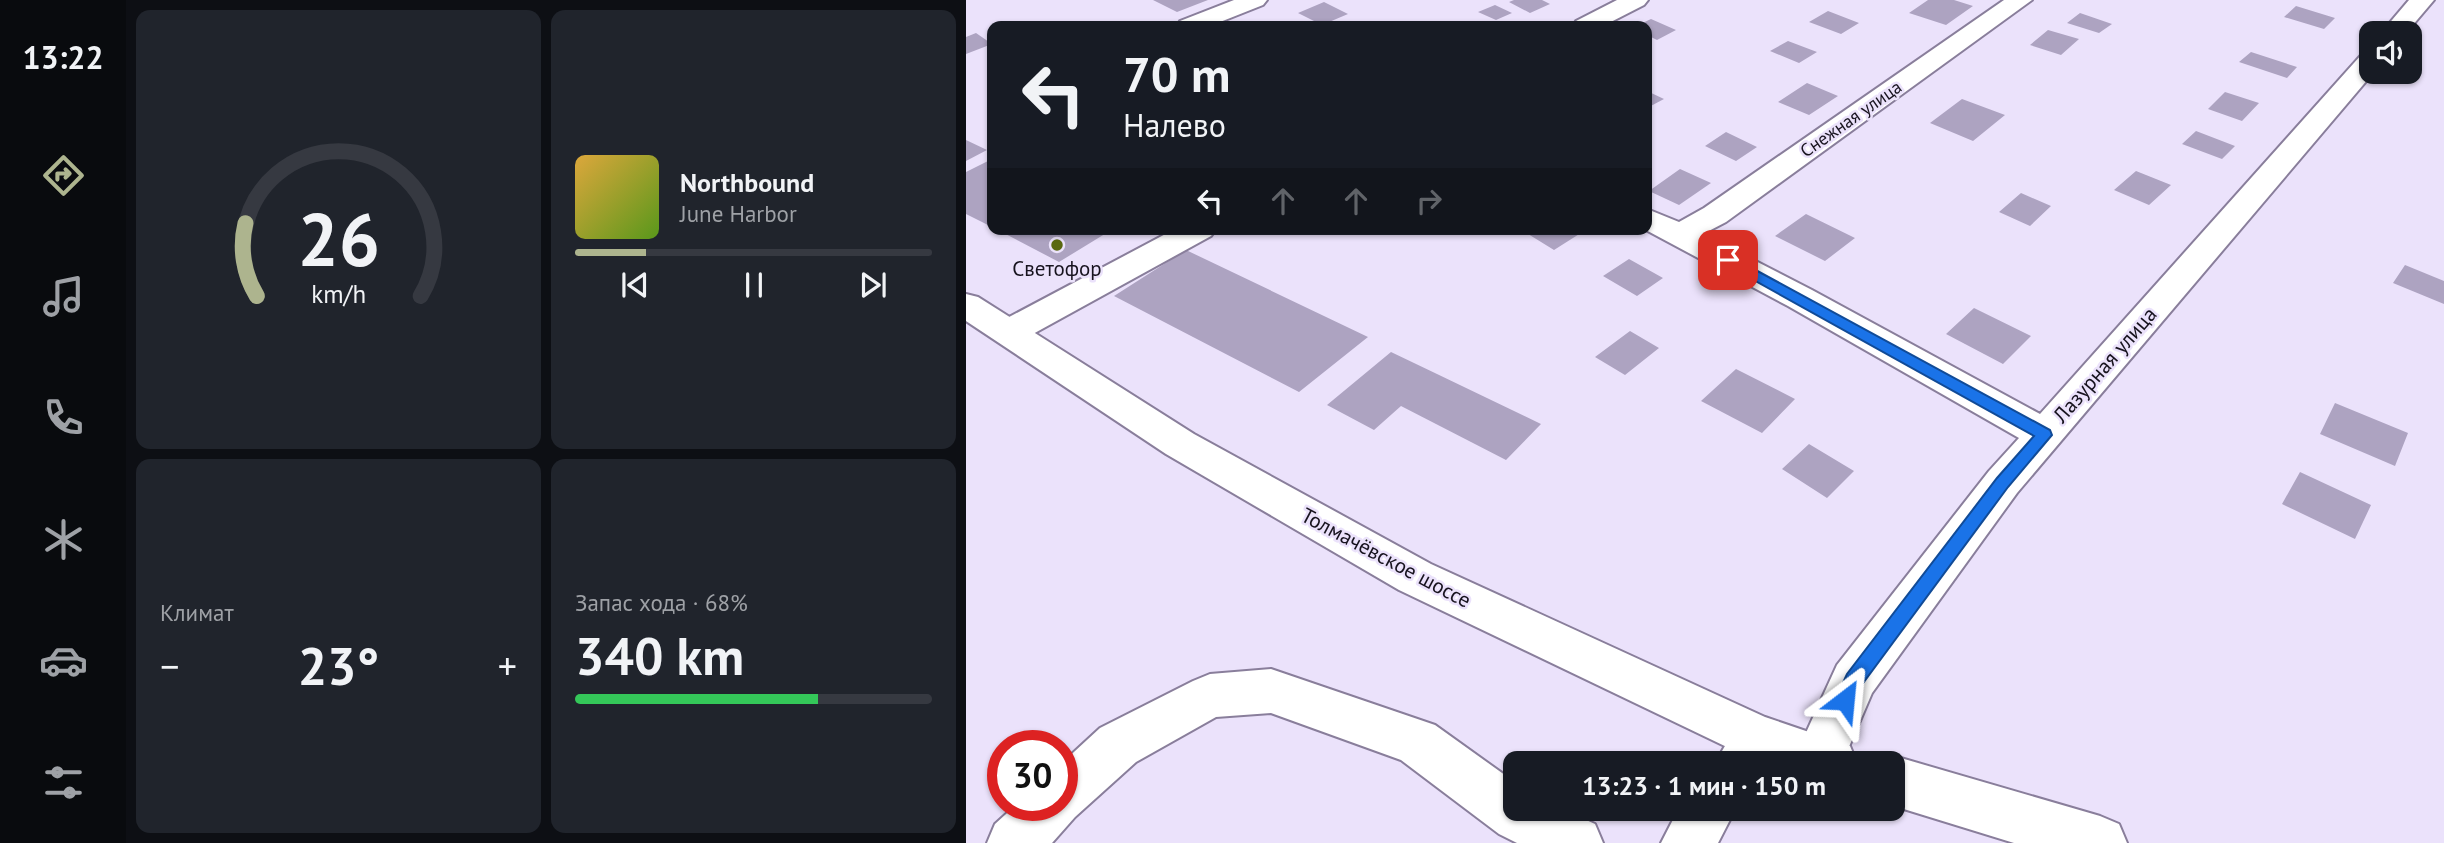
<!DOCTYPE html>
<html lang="ru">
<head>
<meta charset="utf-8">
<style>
  :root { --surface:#171b24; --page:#20242c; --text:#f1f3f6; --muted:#9ea1a6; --line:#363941; --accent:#adb48e }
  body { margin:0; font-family:"PT Sans",sans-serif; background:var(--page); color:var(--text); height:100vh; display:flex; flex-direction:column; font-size:26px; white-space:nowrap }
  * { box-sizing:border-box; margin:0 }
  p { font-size:23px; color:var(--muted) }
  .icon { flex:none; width:38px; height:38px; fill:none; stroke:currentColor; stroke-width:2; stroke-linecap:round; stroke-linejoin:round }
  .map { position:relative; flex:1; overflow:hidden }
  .side { display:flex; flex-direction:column; gap:10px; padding:10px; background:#0d0f14; width:840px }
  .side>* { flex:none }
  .hud { position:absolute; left:21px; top:21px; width:665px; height:214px; border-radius:14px; box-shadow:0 2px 5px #0004; background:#171b24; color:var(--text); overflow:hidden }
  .tools { position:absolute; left:1393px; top:21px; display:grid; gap:14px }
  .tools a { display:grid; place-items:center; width:63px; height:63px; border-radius:14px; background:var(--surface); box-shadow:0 2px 5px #0004; font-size:35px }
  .speed { position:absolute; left:21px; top:730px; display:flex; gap:14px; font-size:35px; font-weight:700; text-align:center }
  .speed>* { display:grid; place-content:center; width:91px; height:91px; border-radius:50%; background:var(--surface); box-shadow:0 2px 5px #0004; line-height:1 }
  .speed .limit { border:10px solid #d22; background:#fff; color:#111 }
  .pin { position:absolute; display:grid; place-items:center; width:60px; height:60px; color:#fff; margin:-30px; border-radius:14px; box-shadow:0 4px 10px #0006 }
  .me { position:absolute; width:77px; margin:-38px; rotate:29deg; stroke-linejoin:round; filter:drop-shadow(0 0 5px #0008) }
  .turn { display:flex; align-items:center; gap:24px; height:147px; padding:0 21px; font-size:32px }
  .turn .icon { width:91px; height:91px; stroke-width:2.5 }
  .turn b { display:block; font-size:49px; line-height:60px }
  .lanes { display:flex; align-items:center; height:66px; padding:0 21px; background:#0003; justify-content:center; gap:35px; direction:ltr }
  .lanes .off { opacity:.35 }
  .big { font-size:52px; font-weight:600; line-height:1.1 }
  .side .card { flex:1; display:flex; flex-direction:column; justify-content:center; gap:10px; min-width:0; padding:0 24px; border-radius:14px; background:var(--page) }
  .side .dial { align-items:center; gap:0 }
  .dial svg { height:182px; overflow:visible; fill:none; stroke:var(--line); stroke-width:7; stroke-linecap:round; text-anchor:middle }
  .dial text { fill:var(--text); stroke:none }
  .song { display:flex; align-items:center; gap:21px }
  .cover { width:84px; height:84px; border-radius:10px; background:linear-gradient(135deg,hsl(40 70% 55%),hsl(90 70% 35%)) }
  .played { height:7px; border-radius:4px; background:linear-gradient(90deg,var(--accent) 20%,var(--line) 20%) }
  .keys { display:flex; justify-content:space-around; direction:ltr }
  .heat { display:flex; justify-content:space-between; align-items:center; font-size:38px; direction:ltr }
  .charge { height:10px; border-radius:5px; background:linear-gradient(90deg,#34c759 68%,var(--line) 0) }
  .side .tiles { flex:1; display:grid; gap:10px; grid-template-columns:repeat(2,1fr) }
  .trip { position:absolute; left:537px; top:751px; width:402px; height:70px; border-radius:14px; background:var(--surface); box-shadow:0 2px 5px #0004; font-weight:600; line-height:70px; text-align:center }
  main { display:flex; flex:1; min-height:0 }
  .menu { display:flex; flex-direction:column; width:126px; justify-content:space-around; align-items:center; background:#090b0e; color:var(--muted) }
  .menu .icon { width:49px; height:49px }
  .menu .selected { color:var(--accent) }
  .menu b { font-size:32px; color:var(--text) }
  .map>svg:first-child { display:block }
  .building { fill:#ada3c1 }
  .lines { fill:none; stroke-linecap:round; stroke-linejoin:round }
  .minor-casing { stroke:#897e9b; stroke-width:4 }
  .major-casing { stroke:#897e9b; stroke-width:4 }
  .minor { fill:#fff; fill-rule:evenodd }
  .major { fill:#fff; fill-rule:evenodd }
  .route { fill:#1a73e8; stroke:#114b97; stroke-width:2 }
  .poi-dot { fill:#596810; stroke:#ebe2fb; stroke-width:2.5 }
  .labels { text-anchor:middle; stroke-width:5; stroke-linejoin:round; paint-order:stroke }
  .far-street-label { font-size:18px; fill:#17131e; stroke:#ebe2fb }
  .poi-label { font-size:21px; fill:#17131e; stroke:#ebe2fb }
  .street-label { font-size:21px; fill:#17131e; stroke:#ebe2fb }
</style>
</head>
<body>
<main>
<nav class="menu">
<b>13:22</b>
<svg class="icon selected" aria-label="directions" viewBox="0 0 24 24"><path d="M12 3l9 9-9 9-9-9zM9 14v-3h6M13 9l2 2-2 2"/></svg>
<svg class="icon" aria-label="music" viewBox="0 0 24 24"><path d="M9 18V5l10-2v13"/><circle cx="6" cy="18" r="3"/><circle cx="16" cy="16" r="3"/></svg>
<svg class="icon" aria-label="phone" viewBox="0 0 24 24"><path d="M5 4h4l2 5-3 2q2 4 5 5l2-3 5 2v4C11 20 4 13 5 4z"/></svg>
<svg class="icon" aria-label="climate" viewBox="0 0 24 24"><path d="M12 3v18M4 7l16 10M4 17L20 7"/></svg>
<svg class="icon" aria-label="car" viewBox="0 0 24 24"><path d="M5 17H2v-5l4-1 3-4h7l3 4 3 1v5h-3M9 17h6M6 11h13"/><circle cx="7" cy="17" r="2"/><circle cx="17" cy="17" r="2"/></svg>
<svg class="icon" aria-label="filters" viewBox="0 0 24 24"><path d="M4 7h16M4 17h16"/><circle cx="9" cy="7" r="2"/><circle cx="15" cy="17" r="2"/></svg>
</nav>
<section class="side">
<div class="tiles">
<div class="card dial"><svg viewBox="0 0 100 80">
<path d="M14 69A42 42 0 1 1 86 69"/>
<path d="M14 69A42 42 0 0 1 9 37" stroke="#adb48e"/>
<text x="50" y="56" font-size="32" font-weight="700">26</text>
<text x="50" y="72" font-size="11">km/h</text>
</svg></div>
<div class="card">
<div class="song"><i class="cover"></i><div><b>Northbound</b><p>June Harbor</p></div></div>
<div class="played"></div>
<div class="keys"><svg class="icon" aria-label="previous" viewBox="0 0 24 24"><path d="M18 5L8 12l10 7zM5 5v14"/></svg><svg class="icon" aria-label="pause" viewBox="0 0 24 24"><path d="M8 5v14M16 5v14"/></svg><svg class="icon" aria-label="next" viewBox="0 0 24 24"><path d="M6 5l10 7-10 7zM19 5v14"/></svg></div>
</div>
<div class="card"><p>Климат</p>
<div class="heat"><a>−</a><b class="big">23°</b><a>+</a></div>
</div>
<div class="card"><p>Запас хода · 68%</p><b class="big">340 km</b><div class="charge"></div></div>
</div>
</section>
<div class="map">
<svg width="1478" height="843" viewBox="0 0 1478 843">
  <rect width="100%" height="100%" fill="#ebe2fb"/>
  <path class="building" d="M187 0H242L211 12Z
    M548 0H576L584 4 564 13 543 2Z
    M962 0H988L1007 6 980 25 943 13Z
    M358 2 382 14 356 25 332 13Z
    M529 5 546 13 530 20 512 12Z
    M1330 6 1369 18 1358 29 1318 17Z
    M862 11 893 23 875 34 843 22Z
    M1114 13 1146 24 1133 33 1101 23Z
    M685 19 710 30 691 40 681 35V26H670Z
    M1082 30 1113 39 1095 55 1064 45Z
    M10 33 26 44 0 54V37Z
    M822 41 851 52 833 63 804 51Z
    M1285 52 1331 67 1321 78 1273 62Z
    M841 83 872 96 843 115 812 102Z
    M681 91 698 99 681 108Z
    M1259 92 1293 103 1276 121 1242 109Z
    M996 99 1039 115 1007 141 964 123Z
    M1230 131 1269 146 1256 159 1216 144Z
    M760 132 791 147 770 161 739 146Z
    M0 140 21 150 0 161Z
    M26 159V227L0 214V172Z
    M714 169 745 183 713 205 683 191Z
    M1170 171 1205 185 1183 205 1148 190Z
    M1055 193 1085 206 1064 226 1033 212Z
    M840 214 889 238 859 261 809 236Z
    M30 229H147L93 262Z
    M554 229H614L618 231 588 250Z
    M220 250 402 337 333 392 148 296Z
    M663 259 697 278 671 296 637 276Z
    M1439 265 1478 281V304L1427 283Z
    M1008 308 1065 336 1037 364 980 334Z
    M664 331 693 348 659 375 629 357Z
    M425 352 471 374 575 424 540 460 435 406 408 430 361 405Z
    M770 369 829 399 796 433 735 401Z
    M1369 403 1442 433 1429 466 1354 434Z
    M843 444 888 471 861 498 816 469Z
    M1334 472 1405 505 1389 539 1316 504Z"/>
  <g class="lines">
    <defs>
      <path id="minor" d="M268 0H301L297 5 244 26H211L214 21Z
        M651 0H682L678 5 637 26H607L610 21Z
        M1038 0H1066L760 222 737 234 846 290 1074 414 1396 54 1405 51V72H1408L1051 493 906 693 876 763H830L828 759 871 665 1023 471 1053 438 822 306 678 229H681V209L713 222 738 208Z
        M1443 0H1468L1440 33H1415Z
        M209 229H250L245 236 56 340 43 344 30 340 25 332 30 324Z
        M305 669 469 725 550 783V808H594L629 824 637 843H551L533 834 435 760 305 713 250 717 170 762 109 817 86 843H21L29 824 50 805H96V763L134 728 227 681 244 674Z
        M790 715 807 722 815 738 802 763H749L773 722Z
        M713 808H770L752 843H695Z"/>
      <path id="major" d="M0 294 12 297 228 434 465 564 799 717 884 746 891 763 790 761 433 590 200 454 0 321Z
        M928 756 1134 816 1153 824 1161 843H1048L928 806V763H911Z"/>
    </defs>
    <use href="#minor" class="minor-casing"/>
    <use href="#major" class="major-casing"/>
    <use href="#minor" class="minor"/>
    <use href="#major" class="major"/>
  </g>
  <path class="route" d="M762 255 1084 430 1086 435 1042 487 895 686 886 706 879 709 872 706 869 700 881 674 1031 478 1068 436 757 263V257Z"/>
  <circle class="poi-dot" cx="91" cy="245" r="7"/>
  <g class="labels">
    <g class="far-street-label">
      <text transform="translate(885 119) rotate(-35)" y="6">Снежная улица</text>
    </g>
    <g class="poi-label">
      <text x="91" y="276">Светофор</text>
    </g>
    <g class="street-label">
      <text transform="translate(1139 365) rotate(-49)" y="7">Лазурная улица</text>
      <text transform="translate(420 558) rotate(28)" y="7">Толмачёвское шоссе</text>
    </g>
  </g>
</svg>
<div class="tools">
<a><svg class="icon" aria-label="sound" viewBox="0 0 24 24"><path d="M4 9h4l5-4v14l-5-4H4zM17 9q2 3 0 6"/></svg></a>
</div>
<div class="speed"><div class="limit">30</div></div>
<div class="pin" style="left:762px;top:260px;background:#d93025"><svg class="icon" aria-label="arrive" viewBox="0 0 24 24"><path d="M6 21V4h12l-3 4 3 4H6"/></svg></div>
<svg class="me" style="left:879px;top:700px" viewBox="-20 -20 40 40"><path d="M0-17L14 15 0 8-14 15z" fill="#1a73e8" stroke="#fff" stroke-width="4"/></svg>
<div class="trip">13:23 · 1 мин · 150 m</div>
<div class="hud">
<div class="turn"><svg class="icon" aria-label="left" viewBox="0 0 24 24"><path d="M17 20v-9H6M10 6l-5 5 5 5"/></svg><div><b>70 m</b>Налево</div></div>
<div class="lanes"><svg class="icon" aria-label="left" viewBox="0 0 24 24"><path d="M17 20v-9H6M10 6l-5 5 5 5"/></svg><svg class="icon off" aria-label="ahead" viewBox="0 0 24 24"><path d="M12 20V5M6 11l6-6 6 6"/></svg><svg class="icon off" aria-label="ahead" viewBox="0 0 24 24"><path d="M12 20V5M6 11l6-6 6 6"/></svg><svg class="icon off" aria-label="right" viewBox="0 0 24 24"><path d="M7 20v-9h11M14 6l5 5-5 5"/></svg></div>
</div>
</div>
</main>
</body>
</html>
